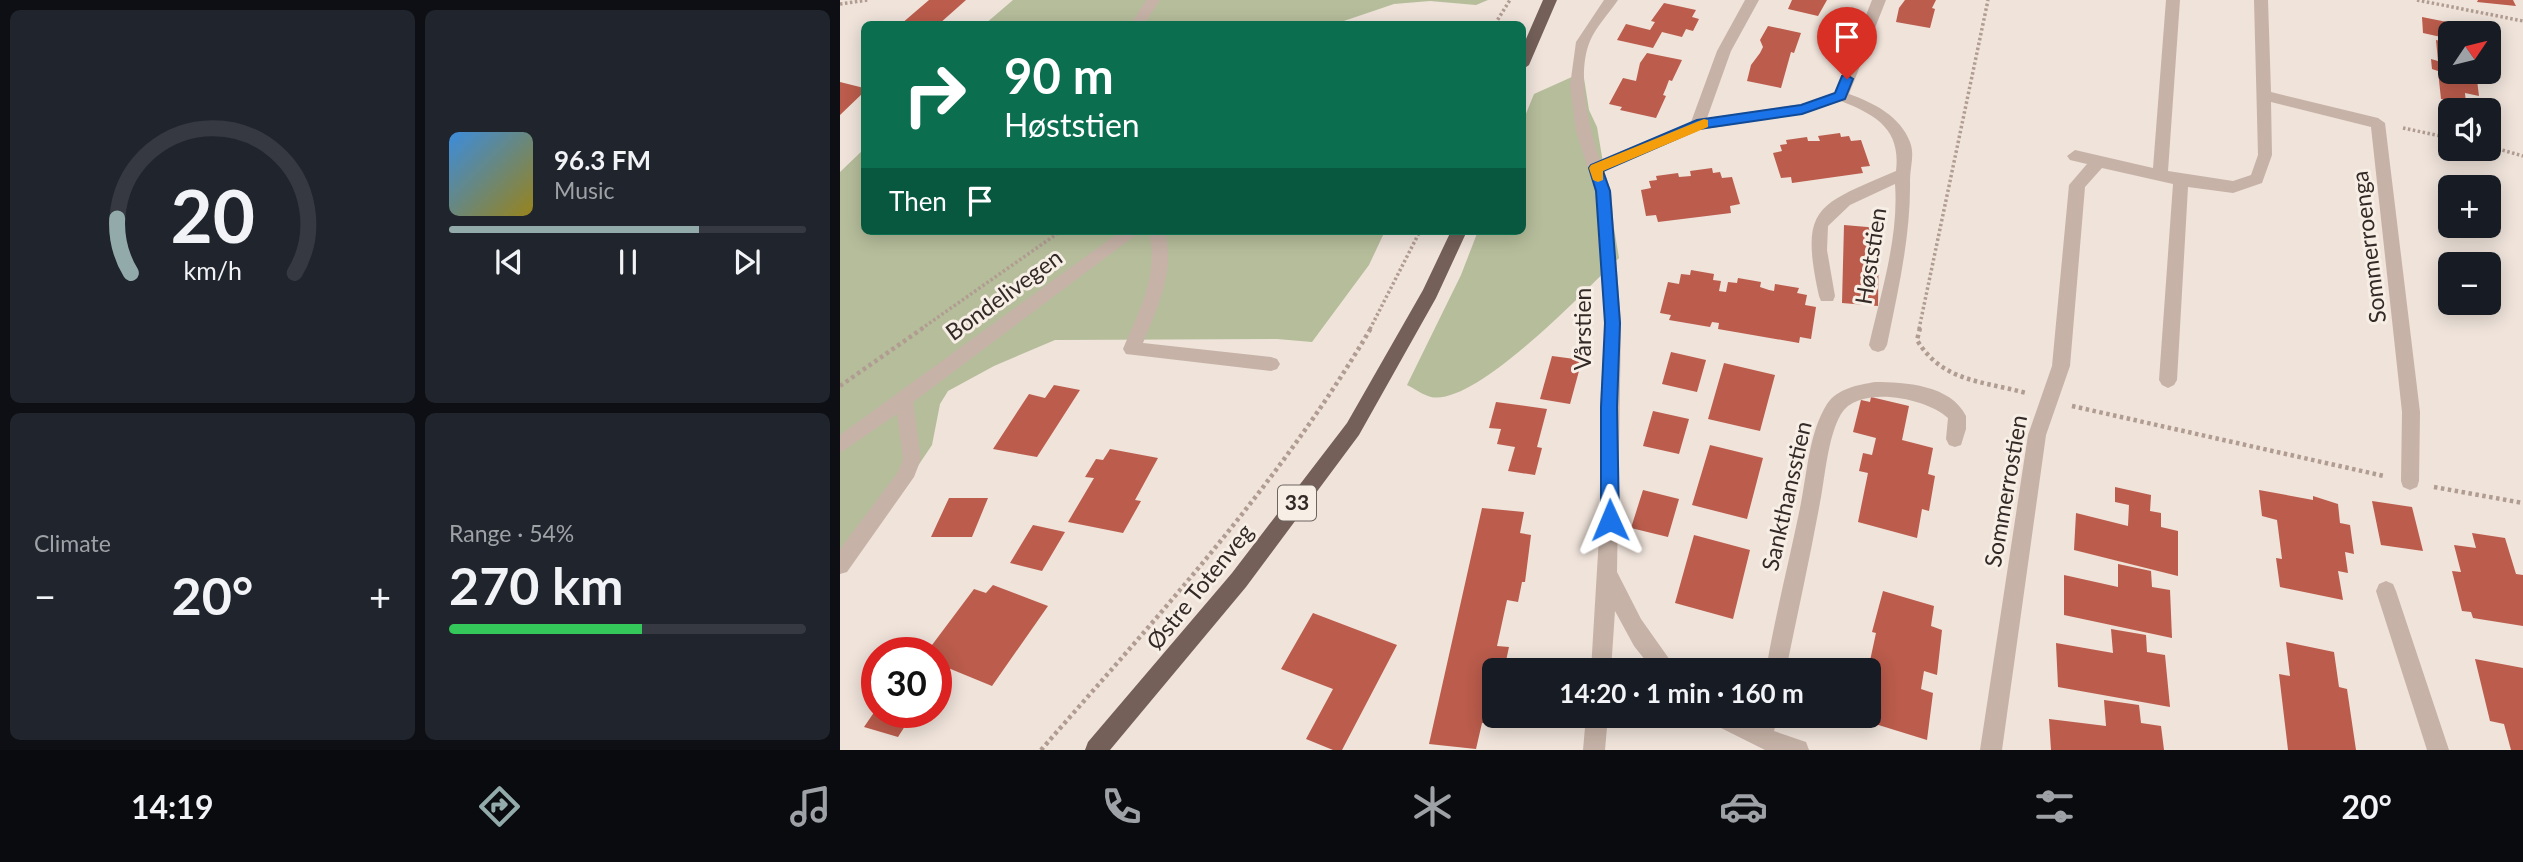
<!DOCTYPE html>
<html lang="en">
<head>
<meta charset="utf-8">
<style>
  :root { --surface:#171b24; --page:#20242c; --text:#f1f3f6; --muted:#9ea1a6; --line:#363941; --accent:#93aaab }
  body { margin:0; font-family:Lato,sans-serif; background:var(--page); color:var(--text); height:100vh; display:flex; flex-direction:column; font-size:26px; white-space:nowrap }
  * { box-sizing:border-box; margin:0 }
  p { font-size:23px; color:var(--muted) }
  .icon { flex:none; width:38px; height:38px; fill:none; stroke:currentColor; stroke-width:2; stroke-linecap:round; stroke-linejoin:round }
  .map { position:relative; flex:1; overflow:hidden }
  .drawer { display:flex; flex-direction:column; gap:10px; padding:10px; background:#0d0f14; width:840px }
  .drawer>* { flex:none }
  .guide { position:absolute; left:21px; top:21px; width:665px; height:214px; border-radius:10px; box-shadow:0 4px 18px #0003; background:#0b6e4f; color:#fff; overflow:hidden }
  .needle { width:46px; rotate:55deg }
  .tools { position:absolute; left:1598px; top:21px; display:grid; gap:14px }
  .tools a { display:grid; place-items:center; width:63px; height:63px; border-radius:10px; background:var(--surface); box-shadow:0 4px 18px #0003; font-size:35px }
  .speed { position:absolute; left:21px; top:637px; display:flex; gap:14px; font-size:35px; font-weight:700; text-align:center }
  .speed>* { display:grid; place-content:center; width:91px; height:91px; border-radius:50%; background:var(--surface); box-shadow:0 4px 18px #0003; line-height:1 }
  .speed .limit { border:10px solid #d22; background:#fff; color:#111 }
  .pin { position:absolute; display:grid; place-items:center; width:60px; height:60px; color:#fff; margin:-72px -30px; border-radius:50% 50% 50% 0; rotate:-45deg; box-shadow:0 0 7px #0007 }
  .pin .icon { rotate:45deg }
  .me { position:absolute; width:77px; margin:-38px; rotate:359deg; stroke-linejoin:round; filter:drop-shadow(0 0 5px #0008) }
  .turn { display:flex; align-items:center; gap:24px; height:147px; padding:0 28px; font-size:32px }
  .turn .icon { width:91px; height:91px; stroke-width:2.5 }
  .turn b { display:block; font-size:49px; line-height:60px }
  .then { display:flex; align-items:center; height:66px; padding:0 28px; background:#0003; gap:14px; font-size:26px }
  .big { font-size:52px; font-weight:700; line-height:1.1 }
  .drawer .widget { flex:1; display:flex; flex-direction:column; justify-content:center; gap:10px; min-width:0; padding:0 24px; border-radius:10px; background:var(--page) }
  .drawer .dial { align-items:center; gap:0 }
  .dial svg { height:182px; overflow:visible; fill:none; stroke:var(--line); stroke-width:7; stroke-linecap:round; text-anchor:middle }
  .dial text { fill:var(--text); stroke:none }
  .song { display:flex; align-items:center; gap:21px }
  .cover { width:84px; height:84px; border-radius:10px; background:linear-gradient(135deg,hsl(210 70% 55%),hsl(50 70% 35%)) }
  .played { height:7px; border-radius:4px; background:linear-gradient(90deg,var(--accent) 70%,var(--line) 70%) }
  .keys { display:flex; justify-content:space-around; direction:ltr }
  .heat { display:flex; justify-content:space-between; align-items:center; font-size:38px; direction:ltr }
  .charge { height:10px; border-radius:5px; background:linear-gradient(90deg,#34c759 54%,var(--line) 0) }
  .drawer .tiles { flex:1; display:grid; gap:10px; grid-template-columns:repeat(2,1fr) }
  .trip { position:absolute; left:642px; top:658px; width:399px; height:70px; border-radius:10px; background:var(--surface); box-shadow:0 4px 18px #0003; font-weight:700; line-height:70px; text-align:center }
  .menu { display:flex; height:112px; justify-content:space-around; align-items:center; background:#090b0e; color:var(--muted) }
  .menu .icon { width:49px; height:49px }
  .menu .on { color:var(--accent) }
  .menu b { font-size:32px; color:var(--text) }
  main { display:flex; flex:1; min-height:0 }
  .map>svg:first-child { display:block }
  .green { fill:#b5bd9b }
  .building { fill:#bb5c4c }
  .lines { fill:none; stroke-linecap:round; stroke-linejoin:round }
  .path-far1 { stroke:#b19c92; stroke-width:3.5; stroke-dasharray:2.5 2.5; stroke-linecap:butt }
  .path { stroke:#b19c92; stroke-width:4.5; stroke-dasharray:3.5 3.5; stroke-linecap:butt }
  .minor { fill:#c6b2a7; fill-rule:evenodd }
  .major { fill:#746059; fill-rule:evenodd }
  .route { fill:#1a73e8; stroke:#114b97; stroke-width:2 }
  .slow { fill:#f59e0b }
  .labels { text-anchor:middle; stroke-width:6; stroke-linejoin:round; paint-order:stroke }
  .shield { fill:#f7eee6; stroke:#6e6560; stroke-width:2 }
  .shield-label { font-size:21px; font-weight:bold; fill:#332a27 }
  .street-label { font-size:23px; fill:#332a27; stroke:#f7eee6 }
</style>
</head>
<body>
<main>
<section class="drawer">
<div class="tiles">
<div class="widget dial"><svg viewBox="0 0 100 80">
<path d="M14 69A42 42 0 1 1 86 69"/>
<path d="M14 69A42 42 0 0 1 8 45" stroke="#93aaab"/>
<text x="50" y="56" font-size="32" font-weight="700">20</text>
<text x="50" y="72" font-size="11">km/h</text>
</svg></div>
<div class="widget">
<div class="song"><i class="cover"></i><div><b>96.3 FM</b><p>Music</p></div></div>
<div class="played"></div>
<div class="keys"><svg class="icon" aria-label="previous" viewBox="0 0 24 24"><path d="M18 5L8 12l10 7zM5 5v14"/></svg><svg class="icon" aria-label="pause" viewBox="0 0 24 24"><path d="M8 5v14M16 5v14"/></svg><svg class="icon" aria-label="next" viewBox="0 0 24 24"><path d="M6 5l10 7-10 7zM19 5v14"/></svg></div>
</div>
<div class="widget"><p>Climate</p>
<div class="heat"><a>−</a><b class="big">20°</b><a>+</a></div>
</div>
<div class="widget"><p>Range · 54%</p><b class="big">270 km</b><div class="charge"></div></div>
</div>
</section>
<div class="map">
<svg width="1683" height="750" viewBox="0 0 1683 750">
  <rect width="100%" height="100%" fill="#efe3da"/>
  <path class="green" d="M173 0H648L636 5 590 1 554 4 495 24H145Z
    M743 72 749 110 757 127 779 258C746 289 636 407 591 397 583 395 575 389 567 385L621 275 638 231H682L683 121 694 94Z
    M24 149V231H545L529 265 472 342 437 339 215 340 154 366 108 391 100 404 92 445 63 488 0 561V172Z"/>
  <path class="building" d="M89 0H126L99 24H61Z
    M952 0H987L978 16 948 9Z
    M1065 0H1096L1092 8 1095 9 1090 28 1056 22 1059 8Z
    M1638 0H1673L1676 6 1637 2Z
    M824 3 856 10 852 17 859 19 853 31 846 29 842 37 822 32 813 48 777 40 786 24 810 30 815 22 811 21Z
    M1582 17 1617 24 1618 33H1610V39L1583 33Z
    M928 26 961 33 954 53 951 52 941 88 907 81 911 65 920 53 923 47 920 40Z
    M1596 40 1610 43V72H1636L1639 96 1625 93 1626 104 1601 99 1598 71 1592 69 1591 59 1598 61Z
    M807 53 842 60 832 81 829 80 826 88 823 95 826 96 816 118 780 110 782 107 769 104 783 78 796 81 800 63Z
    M0 82 24 88V92L0 115Z
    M1000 133 1001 137 1009 136 1011 141 1021 140 1030 166 1021 167 1023 173 952 183 951 177 941 178 933 153 942 151 940 145 947 144 946 140 967 137 968 141H980L978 136Z
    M872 168 873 173 880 172 882 178 892 177 900 204 890 206 891 213 818 222 816 215 806 216 801 190 811 188 809 181 817 180 816 176 838 173 839 177 851 176 850 171Z
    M1004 225 1039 228 1038 306 1002 303Z
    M851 270 874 274 873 280 881 281 879 291 886 292 888 282 897 283 898 278 921 282 920 287 929 290 934 291 935 284 959 288 957 293 967 295 965 305 976 307 971 339 960 337 959 343 878 329 879 323 872 322 870 327 829 320 831 315 820 313 828 282 839 284 841 274 850 275Z
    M831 352 866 360 857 392 822 384Z
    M712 356 742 360 730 404 700 399Z
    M884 363 935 375 920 431 868 419Z
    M214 385 240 390 197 457 153 449 189 394 205 398Z
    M1031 397 1069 406 1062 440 1093 448 1088 474 1095 476 1089 511 1082 509 1077 538 1018 522 1028 473 1019 471 1023 453 1032 455 1036 438 1013 432 1021 400 1030 402Z
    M656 402 707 409 697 447 702 448 695 475 668 471 675 447 657 444 661 429 649 428Z
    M813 411 849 419 839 454 803 446Z
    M870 445 923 458 907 519 852 505Z
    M270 449 318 458 295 500 301 501 283 533 228 522 254 478 245 477 256 459 263 460Z
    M1275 487 1311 495 1310 511 1321 513V527L1338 531V576L1234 550 1236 513 1288 526 1289 505 1275 502Z
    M803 490 839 499 828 537 791 528Z
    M1419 490 1473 500V496L1498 504 1500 523 1510 525 1514 554 1505 552 1508 573 1498 571 1503 600 1440 587 1436 558 1442 559 1437 520 1422 516Z
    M109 498H148L132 537H91Z
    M1532 501 1572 507 1583 551 1541 545Z
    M642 508 684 512 680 533 691 535 685 582H682L678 602 667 600 657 646 669 647 664 670H654V724L642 723 636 749 589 744Z
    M193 525 225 532 202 571 170 563Z
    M1632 533 1665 538 1676 574 1683 575V626L1633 618 1631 612 1622 611 1612 571 1621 572 1614 545 1636 548Z
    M854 535 910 550 893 619 835 603Z
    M1278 564 1311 571 1312 587 1330 590 1332 638 1224 615V575L1278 587Z
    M153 585 208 606 152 686 96 663V653H86L134 589 146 593Z
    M1043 591 1094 606 1091 626 1102 630 1097 675 1084 671 1081 689 1093 693 1087 740 1019 719 1020 716H1029L1028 670 1036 633 1032 632Z
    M473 613 557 645 502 750H493L466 739 493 689 441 669Z
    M1271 629 1306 635 1307 652 1325 655 1330 707 1218 687 1216 643 1273 653Z
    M1446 642 1494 652 1499 687 1507 689 1516 750H1448L1439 674 1450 676Z
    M1635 659 1683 668V750H1671L1664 724 1650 721Z
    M1264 700 1299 705 1301 723 1321 726 1324 750H1211L1209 719 1266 726Z
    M37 708V712H74L58 737 24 727Z"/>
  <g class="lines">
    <path class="path-far1" d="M1577 0 1683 21
      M0 4 28 0
      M655 24 670 0
      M1563 128 1610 138
      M1648 146 1683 156
      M81 329 221 231
      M530 329 580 231
      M1079 329 1148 0"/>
    <path class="path" d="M1080 328 1077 340C1102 382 1143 381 1186 393
      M0 386 83 328
      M1232 406 1544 476
      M1594 487 1683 503
      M201 750C319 615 440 483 531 328"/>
    <path class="minor" d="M306 0H320L304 24H291Z
      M764 0H778C769 13 756 27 750 41 736 74 749 128 760 160L851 122 877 51 905 0H919L891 51 867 118 962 104 995 93 1032 0H1046L1009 94C1034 103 1060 116 1070 142 1075 155 1070 167 1070 180 1071 236 1058 290 1047 345L1044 350 1038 352 1032 350 1029 345C1041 293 1059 237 1055 184L1010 205 988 226 987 250 995 296 993 301H981L979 296C959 205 978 205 1056 171 1061 129 1036 115 1001 101L963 114 859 130 764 171 771 191 781 323 777 572 801 619 837 670H813L794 646 775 611 771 670H751L760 520V407L765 323 755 191 736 131 730 86 736 42Z
      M1326 0H1340L1328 171 1393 181 1411 175 1418 155 1414 0H1428L1431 92 1538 118 1545 123 1580 412 1579 481 1577 487 1570 490 1563 487 1561 481 1562 412 1531 127 1431 102 1432 155 1422 183 1393 193 1348 187 1337 380 1334 385 1328 388 1322 385 1319 380 1333 184 1262 168 1245 187 1230 366 1206 435 1162 750H1140L1188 435 1212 366 1229 185 1247 164 1230 160 1227 156 1235 150 1313 168Z
      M281 231H301L73 402 81 459 74 477 7 572 0 574V549L58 472 63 459 57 414 0 453V435Z
      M309 231H325C335 272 318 306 303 343L431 357 437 359 440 364 437 369 431 371 286 354 283 349C300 310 319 274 309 231Z
      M1035 382C1065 382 1111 385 1126 416V429L1121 445 1115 447 1109 445 1106 439 1108 418C1087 398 1019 384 1001 414 987 438 985 480 979 508 969 562 957 616 946 670H926C935 616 949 562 960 508 967 475 969 432 987 404 998 388 1018 385 1035 382Z
      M1546 581 1553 584 1556 591 1609 750H1587L1536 591 1539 584Z
      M746 716H768L765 750H743Z
      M870 716H902L914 723 916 716H938L934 731 966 742 969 750H925L873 724Z"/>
    <path class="major" d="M703 0H717L689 65 682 70V48Z
      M611 231H627L596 298 519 435 406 587 270 750H245L248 742 392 573 507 423 583 290Z"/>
  </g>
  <path class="route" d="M1007 75 1013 79 1005 99 962 114 859 129 763 171 770 191 780 323 777 407 779 520 776 526 770 529 764 526 761 520V407L765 323 756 191 749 168 751 165 857 120 961 105 995 93 1002 76Z"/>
  <path class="slow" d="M864 119 868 120V127L763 171V180L758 182 753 180 749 168 751 165Z"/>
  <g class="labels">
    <rect class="shield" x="438" y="485.5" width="38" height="35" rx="5"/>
    <g class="shield-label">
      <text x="457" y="510">33</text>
    </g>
    <g class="street-label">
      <text transform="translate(1529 247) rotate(-97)" y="8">Sommerroenga</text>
      <text transform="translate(1031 256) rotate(-81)" y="8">Høststien</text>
      <text transform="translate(164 295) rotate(-36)" y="8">Bondelivegen</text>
      <text transform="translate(743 329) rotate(-90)" y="8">Vårstien</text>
      <text transform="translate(1166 491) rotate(-80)" y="8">Sommerrostien</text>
      <text transform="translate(947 496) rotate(-77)" y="8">Sankthansstien</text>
      <text transform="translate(360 587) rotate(-51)" y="8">Østre Totenveg</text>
    </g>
  </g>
</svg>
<div class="tools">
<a><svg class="needle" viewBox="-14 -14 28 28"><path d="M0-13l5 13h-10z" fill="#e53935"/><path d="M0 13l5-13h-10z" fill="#9ea1a6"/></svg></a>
<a><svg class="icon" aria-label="sound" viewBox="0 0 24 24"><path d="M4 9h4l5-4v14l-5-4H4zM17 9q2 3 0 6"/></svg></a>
<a>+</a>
<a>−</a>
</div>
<div class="speed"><div class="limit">30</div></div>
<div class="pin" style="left:1007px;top:79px;background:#d93025"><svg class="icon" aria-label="arrive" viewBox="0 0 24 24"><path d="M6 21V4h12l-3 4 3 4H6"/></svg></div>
<svg class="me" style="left:770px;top:520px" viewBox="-20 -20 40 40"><path d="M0-17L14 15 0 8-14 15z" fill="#1a73e8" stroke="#fff" stroke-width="4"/></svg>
<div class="trip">14:20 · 1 min · 160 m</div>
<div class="guide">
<div class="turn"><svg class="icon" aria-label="right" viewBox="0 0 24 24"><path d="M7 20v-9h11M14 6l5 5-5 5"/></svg><div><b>90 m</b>Høststien</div></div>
<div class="then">Then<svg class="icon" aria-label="arrive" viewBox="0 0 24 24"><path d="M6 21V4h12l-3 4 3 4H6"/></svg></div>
</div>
</div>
</main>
<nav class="menu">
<b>14:19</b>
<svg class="icon on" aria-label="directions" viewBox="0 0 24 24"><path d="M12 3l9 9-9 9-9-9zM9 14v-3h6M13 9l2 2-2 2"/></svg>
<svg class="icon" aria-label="music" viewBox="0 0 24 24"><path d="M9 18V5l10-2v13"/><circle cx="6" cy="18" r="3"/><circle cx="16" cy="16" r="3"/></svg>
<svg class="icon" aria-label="phone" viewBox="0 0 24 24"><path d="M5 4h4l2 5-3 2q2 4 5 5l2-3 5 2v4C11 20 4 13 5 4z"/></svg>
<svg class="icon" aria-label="climate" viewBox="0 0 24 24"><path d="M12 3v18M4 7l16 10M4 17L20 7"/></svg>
<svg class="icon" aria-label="car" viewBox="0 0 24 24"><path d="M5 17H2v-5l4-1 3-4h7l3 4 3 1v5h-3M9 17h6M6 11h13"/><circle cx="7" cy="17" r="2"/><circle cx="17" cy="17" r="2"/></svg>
<svg class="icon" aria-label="filters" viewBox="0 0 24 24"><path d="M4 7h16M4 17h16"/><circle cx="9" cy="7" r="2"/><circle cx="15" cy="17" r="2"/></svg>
<b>20°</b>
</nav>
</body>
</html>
